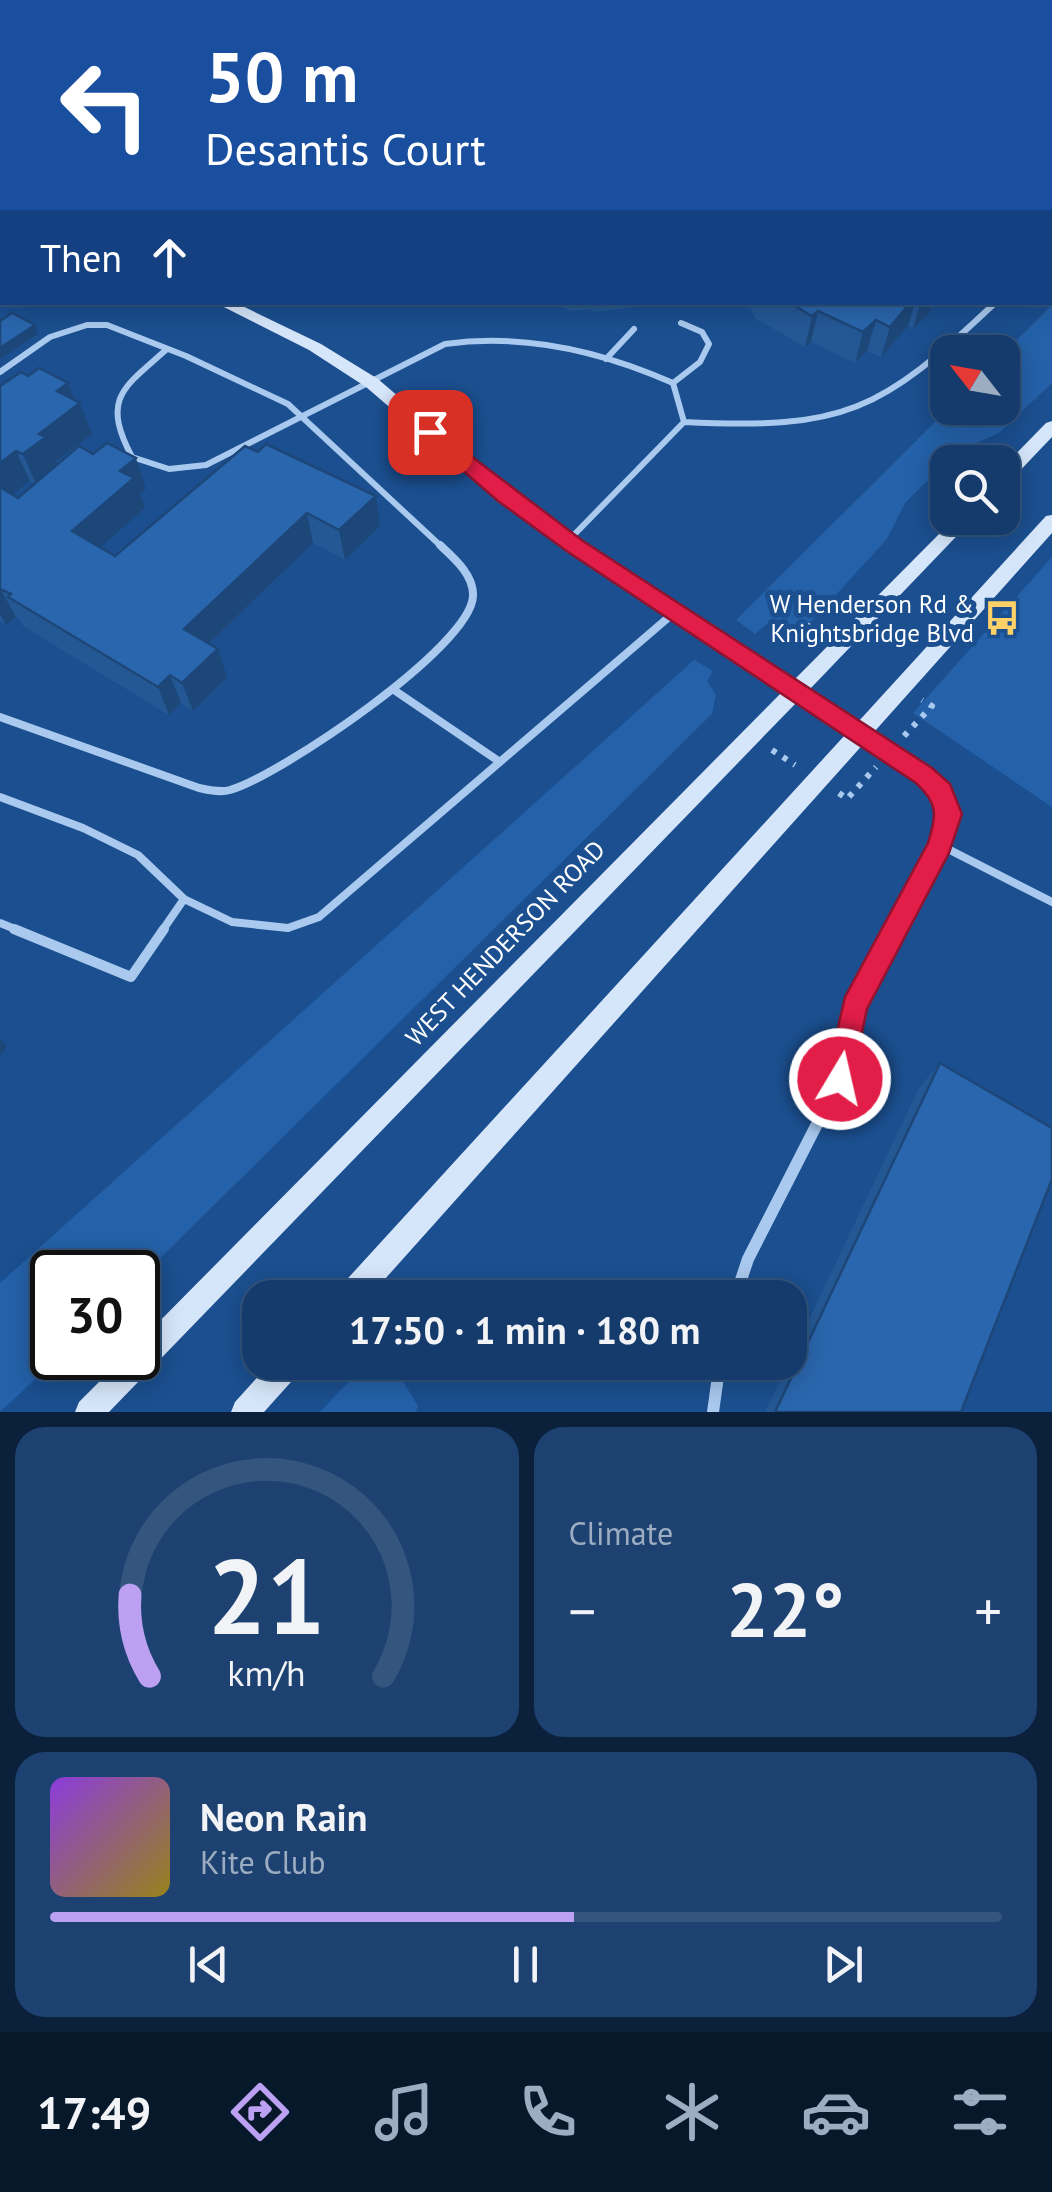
<!DOCTYPE html>
<html lang="en">
<head>
<meta charset="utf-8">
<style>
  :root { --surface:#143b6b; --page:#1d4271; --text:#f1f3f6; --muted:#9dadc1; --line:#33557e; --accent:#bca0f2 }
  body { margin:0; font-family:"PT Sans",sans-serif; background:var(--page); color:var(--text); height:100vh; display:flex; flex-direction:column; font-size:38px; white-space:nowrap }
  * { box-sizing:border-box; margin:0 }
  p { font-size:32px; color:var(--muted) }
  .icon { flex:none; width:55px; height:55px; fill:none; stroke:currentColor; stroke-width:2; stroke-linecap:round; stroke-linejoin:round }
  .map { position:relative; height:1412px; overflow:hidden }
  .details { display:flex; flex-direction:column; gap:15px; padding:15px; background:#0b203b; flex:1 }
  .details>* { flex:none }
  .hud { position:absolute; left:0px; top:0px; width:1052px; height:305px; box-shadow:0 5px 25px #0003,0 0 0 2px var(--line); background:#1a4fa0; color:#fff; overflow:hidden }
  .needle { width:65px; rotate:301deg }
  .buttons { position:absolute; left:930px; top:335px; display:grid; gap:20px }
  .buttons a { display:grid; place-items:center; width:90px; height:90px; border-radius:20px; background:var(--surface); box-shadow:0 5px 25px #0003,0 0 0 2px var(--line); font-size:50px }
  .speed { position:absolute; left:30px; top:1250px; display:flex; gap:20px; font-size:50px; font-weight:700; text-align:center }
  .speed>* { display:grid; place-content:center; width:130px; height:130px; border-radius:50%; background:var(--surface); box-shadow:0 5px 25px #0003,0 0 0 2px var(--line); line-height:1 }
  .speed .limit { border:5px solid #111; border-radius:15px; background:#fff; color:#111 }
  .pin { position:absolute; display:grid; place-items:center; width:85px; height:85px; color:#fff; margin:-42px; border-radius:20px; box-shadow:0 5px 15px #0006 }
  .me { position:absolute; width:110px; margin:-55px; rotate:9deg; stroke-linejoin:round; filter:drop-shadow(0 0 8px #0008) }
  .turn { display:flex; align-items:center; gap:35px; height:210px; padding:0 40px; font-size:45px }
  .turn .icon { width:130px; height:130px; stroke-width:2.5 }
  .turn b { display:block; font-size:70px; line-height:85px }
  .then { display:flex; align-items:center; height:95px; padding:0 40px; background:#0003; gap:20px; font-size:38px }
  .big { font-size:75px; font-weight:700; line-height:1.1 }
  .details .widget { flex:1; display:flex; flex-direction:column; justify-content:center; gap:15px; min-width:0; padding:0 35px; border-radius:30px; background:var(--page) }
  .details .dial { align-items:center; gap:0 }
  .dial svg { height:260px; overflow:visible; fill:none; stroke:var(--line); stroke-width:7; stroke-linecap:round; text-anchor:middle }
  .dial text { fill:var(--text); stroke:none }
  .song { display:flex; align-items:center; gap:30px }
  .cover { width:120px; height:120px; border-radius:15px; background:linear-gradient(135deg,hsl(270 70% 55%),hsl(50 70% 35%)) }
  .played { height:10px; border-radius:5px; background:linear-gradient(90deg,var(--accent) 55%,var(--line) 55%) }
  .keys { display:flex; justify-content:space-around; direction:ltr }
  .heat { display:flex; justify-content:space-between; align-items:center; font-size:55px; direction:ltr }
  .details .tiles { flex:1; display:grid; gap:15px; grid-template-columns:1fr 1fr }
  .widget:last-child { grid-column:span 2 }
  .trip { position:absolute; left:242px; top:1280px; width:565px; height:100px; border-radius:30px; background:var(--surface); box-shadow:0 5px 25px #0003,0 0 0 2px var(--line); font-weight:700; line-height:100px; text-align:center }
  .tabs { display:flex; height:160px; justify-content:space-around; align-items:center; background:#08182b; color:var(--muted) }
  .tabs .icon { width:70px; height:70px }
  .tabs .current { color:var(--accent) }
  .tabs b { font-size:45px; color:var(--text) }
  .map>svg:first-child { display:block }
  .green { fill:#2461a8 }
  .lines { fill:none; stroke-linecap:round; stroke-linejoin:round }
  .path { stroke:#a9c9ee; stroke-width:6; stroke-dasharray:5 8; stroke-linecap:butt }
  .lane-far3 { stroke:#a9c9ee; stroke-width:5 }
  .lane-far2 { stroke:#a9c9ee; stroke-width:6 }
  .lane-far1 { stroke:#a9c9ee; stroke-width:8 }
  .lane { stroke:#a9c9ee; stroke-width:10 }
  .street-far2 { stroke:#a9c9ee; stroke-width:6 }
  .street-far1 { stroke:#a9c9ee; stroke-width:10 }
  .street { stroke:#a9c9ee; stroke-width:12 }
  .secondary { fill:#d6e6fa; fill-rule:evenodd }
  .wall { fill:#245895; fill-rule:evenodd }
  .shaded-wall { fill:#1d4779 }
  .building { fill:#2a66ad; stroke:#1d4779; stroke-width:2.5 }
  .route { fill:#e11d48; stroke:#92132f; stroke-width:2.5 }
  .labels { text-anchor:middle; stroke-width:10; stroke-linejoin:round; paint-order:stroke }
  .poi-label { font-size:25px; fill:#fff; stroke:#1b4f8f; text-anchor:end }
  .street-label { font-size:25px; fill:#fff; stroke:#1b4f8f }
</style>
</head>
<body>
<div class="map">
<svg width="1052" height="1412" viewBox="0 0 1052 1412">
  <rect width="100%" height="100%" fill="#1b4f8f"/>
  <path class="green" d="M1052 305V383L999 433 958 451 905 503 887 539 812 621 792 628 767 624 755 634 736 620 949 408H1002L1003 354Z
    M1052 557V807L913 713Z
    M694 660 713 671 707 681 716 695 712 714 138 1280V1272H52V1358H58L0 1412V1283Z
    M366 1363H392L418 1406 416 1412H320Z"/>
  <g class="lines">
    <path class="path" d="M807 625 819 634
      M904 736 932 706 922 700
      M772 750 795 765
      M839 793 847 799 876 767"/>
    <path class="lane-far3" d="M1050 143V148"/>
    <path class="lane-far2" d="M167 349C123 388 101 398 132 457L169 469 206 465 445 344C524 333 601 351 673 383L684 422
      M606 359 634 329
      M0 372 50 337 87 325H107L186 356 288 404 443 548
      M673 383 700 362 709 344 702 332 681 323
      M568 541 684 422C845 430 880 412 996 302"/>
    <path class="lane-far1" d="M394 690 500 762
      M0 717 199 788C209 790 220 793 230 790 279 776 471 647 473 596 474 575 454 558 440 545
      M0 797 83 828 138 855 184 899 232 922 288 928 319 917 676 611
      M940 845 1052 902
      M0 923 20 931
      M162 931 184 899"/>
    <path class="lane" d="M14 929 131 977 164 929"/>
    <path class="street-far2" d="M498 2 502 0"/>
    <path class="street-far1" d="M861 735C886 751 919 766 939 788 967 820 911 899 894 931"/>
    <path class="street" d="M735 1298 748 1259 840 1079 854 1007 896 929
      M713 1412 720 1362"/>
    <path class="secondary" d="M0 278H2V286H0Z
      M214 302H234L321 344 378 379 511 493 794 680 955 518H974L809 690 858 722 1046 516 1052 515V533L368 1298H336L339 1288 845 735 797 702 109 1412H75L79 1402 123 1358H138V1343L782 692 499 501 366 387 309 350Z
      M1052 421V437L1008 483 1002 485V468L1046 423Z
      M271 1362H304L300 1372 264 1412H231L235 1402Z"/>
  </g>
  <path class="wall" d="M62 0H176L171 2H62Z
    M632 0H674L670 2H640Z
    M428 302H457L429 306Z
    M543 302H681L593 312 592 309 573 311Z
    M748 302H932L929 313 913 328 908 326 881 357 867 351 855 363 811 342 805 347 755 318Z
    M28 376 68 383 75 401 80 403 92 434 56 461 57 465 146 489 140 494 145 508 100 547 115 556 245 446 380 526 345 560 313 543 209 644 227 677 193 711 181 703 169 715 23 626 20 619 16 617 6 625 0 621V386ZM30 481 35 484 18 498 12 494Z
    M940 1063 961 1412H765L919 1088Z"/>
  <path class="shaded-wall" d="M94 0H176L171 2H89Z
    M255 0H324L320 2H250Z
    M911 302H915L908 326 881 357 890 327Z
    M921 302H932L929 313 913 328Z
    M818 311 811 342 805 347 812 316Z
    M876 320 867 351 855 363 863 332Z
    M35 325 38 334 0 359V348Z
    M68 383 77 406 80 403 92 434 56 461 58 467 36 484 23 454 39 434 57 391Z
    M16 451 30 481 0 504V463Z
    M136 458 146 489 140 494 145 508 85 561 72 531 120 471Z
    M376 496 380 526 345 560 339 530Z
    M307 513 313 543 194 658 184 629Z
    M0 588 16 617 6 625 0 614Z
    M218 649 227 677 193 711 182 683Z
    M170 675 181 703 169 715 158 687Z
    M0 1038 7 1046 0 1056Z"/>
  <path class="building" d="M75 0H94L89 2H82Z
    M209 0H255L250 2H204Z
    M528 0H623L631 2H524Z
    M689 0H719L716 2H685Z
    M1050 181 1052 182V205L1050 208Z
    M788 302H911L890 327 876 320 863 332 818 311 812 316Z
    M12 313 35 325 0 348V321Z
    M39 368 68 383 57 391 80 403 39 434 46 437 23 454 16 451 0 463V386L21 372 28 376Z
    M107 443 136 458 120 471 134 478 72 531 115 556 245 446 258 452 266 444 376 496 339 530 307 513 184 629 218 649 182 683 170 675 158 687 8 597 11 594 0 589V487L18 498 79 446 93 454Z
    M940 1063 1052 1128V1179L961 1412H775Z"/>
  <path class="route" d="M430 425 583 541 932 768 950 784 962 814 949 853 867 1009 850 1089 840 1093 830 1089 826 1079 845 997 928 843C937 815 938 803 916 783L568 552 498 501 423 436V427Z"/>
  <defs>
    <symbol id="bus-bare" viewBox="-9 -9 18 18"><path d="M-5-6H5V4H4V6H2V4H-2V6H-4V4H-5ZM-3.5-4V0h7V-4ZM-3.5 1.2v1.5H-2V1.2ZM2 1.2v1.5H3.5V1.2Z" fill="#ffd166" stroke="#1b4f8f" stroke-width="2.5" paint-order="stroke"/></symbol>
  </defs>
  <g fill-rule="evenodd">
    <use href="#bus-bare" x="977" y="593" width="50" height="50"/>
  </g>
  <g class="labels">
    <g class="poi-label">
      <text x="974" y="613">W Henderson Rd &amp;<tspan x="974" dy="29">Knightsbridge Blvd</tspan></text>
    </g>
    <g class="street-label">
      <text transform="translate(505 943) rotate(-46)" y="9">WEST HENDERSON ROAD</text>
    </g>
  </g>
</svg>
<div class="buttons">
<a><svg class="needle" viewBox="-14 -14 28 28"><path d="M0-13l5 13h-10z" fill="#e53935"/><path d="M0 13l5-13h-10z" fill="#9dadc1"/></svg></a>
<a><svg class="icon" aria-label="search" viewBox="0 0 24 24"><circle cx="10" cy="10" r="6"/><path d="M15 15l6 6"/></svg></a>
</div>
<div class="speed"><div class="limit">30</div></div>
<div class="pin" style="left:430px;top:432px;background:#d93025"><svg class="icon" aria-label="arrive" viewBox="0 0 24 24"><path d="M6 21V4h12l-3 4 3 4H6"/></svg></div>
<svg class="me" style="left:840px;top:1079px" viewBox="-20 -20 40 40"><circle r="17" fill="#e11d48" stroke="#fff" stroke-width="3"/><path d="M0-11L8 9 0 5-8 9z" fill="#fff"/></svg>
<div class="trip">17:50 · 1 min · 180 m</div>
<div class="hud">
<div class="turn"><svg class="icon" aria-label="left" viewBox="0 0 24 24"><path d="M17 20v-9H6M10 6l-5 5 5 5"/></svg><div><b>50 m</b>Desantis Court</div></div>
<div class="then">Then<svg class="icon" aria-label="ahead" viewBox="0 0 24 24"><path d="M12 20V5M6 11l6-6 6 6"/></svg></div>
</div>
</div>
<section class="details">
<div class="tiles">
<div class="widget dial"><svg viewBox="0 0 100 80">
<path d="M14 69A42 42 0 1 1 86 69"/>
<path d="M14 69A42 42 0 0 1 8 44" stroke="#bca0f2"/>
<text x="50" y="56" font-size="32" font-weight="700">21</text>
<text x="50" y="72" font-size="11">km/h</text>
</svg></div>
<div class="widget"><p>Climate</p>
<div class="heat"><a>−</a><b class="big">22°</b><a>+</a></div>
</div>
<div class="widget">
<div class="song"><i class="cover"></i><div><b>Neon Rain</b><p>Kite Club</p></div></div>
<div class="played"></div>
<div class="keys"><svg class="icon" aria-label="previous" viewBox="0 0 24 24"><path d="M18 5L8 12l10 7zM5 5v14"/></svg><svg class="icon" aria-label="pause" viewBox="0 0 24 24"><path d="M8 5v14M16 5v14"/></svg><svg class="icon" aria-label="next" viewBox="0 0 24 24"><path d="M6 5l10 7-10 7zM19 5v14"/></svg></div>
</div>
</div>
</section>
<nav class="tabs">
<b>17:49</b>
<svg class="icon current" aria-label="directions" viewBox="0 0 24 24"><path d="M12 3l9 9-9 9-9-9zM9 14v-3h6M13 9l2 2-2 2"/></svg>
<svg class="icon" aria-label="music" viewBox="0 0 24 24"><path d="M9 18V5l10-2v13"/><circle cx="6" cy="18" r="3"/><circle cx="16" cy="16" r="3"/></svg>
<svg class="icon" aria-label="phone" viewBox="0 0 24 24"><path d="M5 4h4l2 5-3 2q2 4 5 5l2-3 5 2v4C11 20 4 13 5 4z"/></svg>
<svg class="icon" aria-label="climate" viewBox="0 0 24 24"><path d="M12 3v18M4 7l16 10M4 17L20 7"/></svg>
<svg class="icon" aria-label="car" viewBox="0 0 24 24"><path d="M5 17H2v-5l4-1 3-4h7l3 4 3 1v5h-3M9 17h6M6 11h13"/><circle cx="7" cy="17" r="2"/><circle cx="17" cy="17" r="2"/></svg>
<svg class="icon" aria-label="filters" viewBox="0 0 24 24"><path d="M4 7h16M4 17h16"/><circle cx="9" cy="7" r="2"/><circle cx="15" cy="17" r="2"/></svg>
</nav>
</body>
</html>
